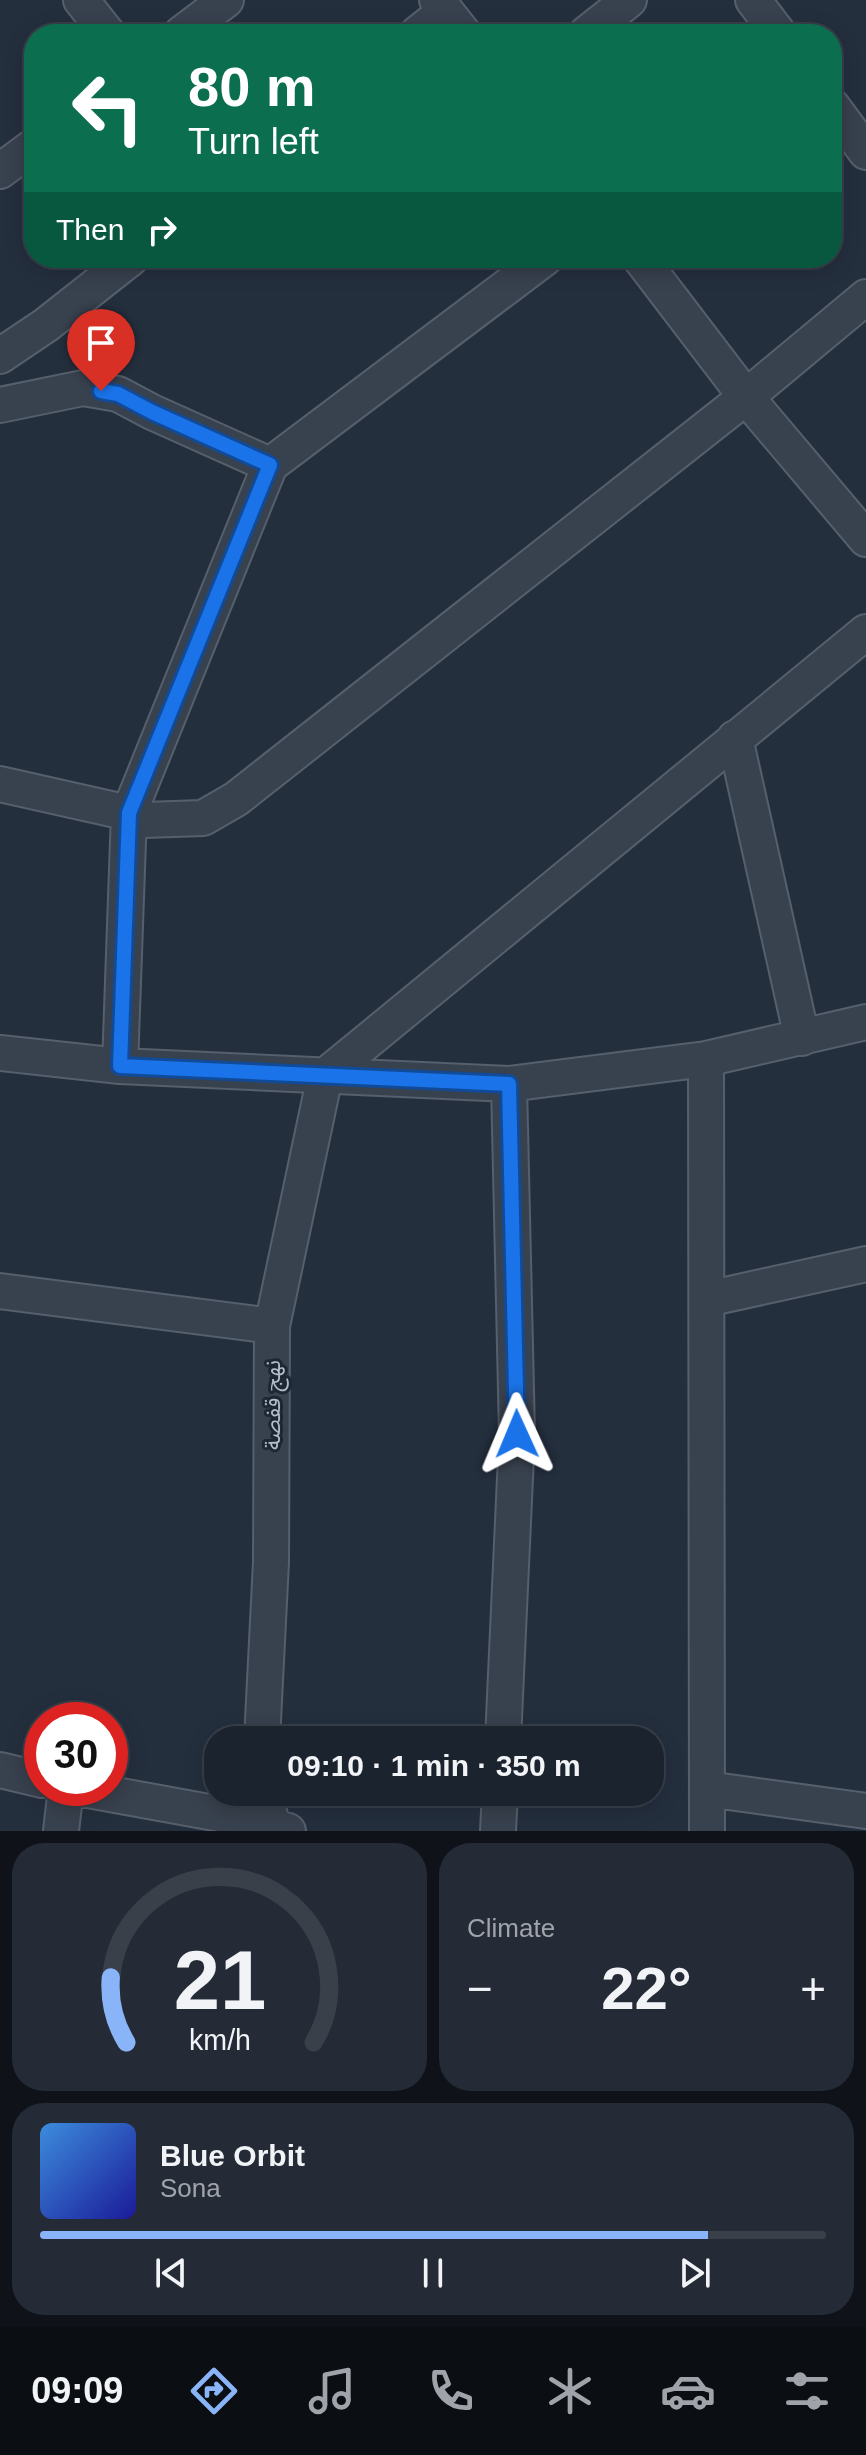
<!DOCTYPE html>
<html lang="en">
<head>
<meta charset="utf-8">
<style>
  :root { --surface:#1b232e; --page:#242b36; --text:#f1f3f6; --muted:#a0a4aa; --line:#39404a; --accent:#8ab4f8 }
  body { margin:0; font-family:Arial,"Noto Sans Arabic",sans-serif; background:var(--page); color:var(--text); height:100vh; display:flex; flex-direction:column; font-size:30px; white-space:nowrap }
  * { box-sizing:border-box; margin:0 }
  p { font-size:26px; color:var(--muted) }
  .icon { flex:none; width:44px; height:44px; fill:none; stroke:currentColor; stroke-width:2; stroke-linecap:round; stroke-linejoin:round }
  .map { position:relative; height:1831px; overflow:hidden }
  .panel { display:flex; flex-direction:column; gap:12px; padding:12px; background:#0f1319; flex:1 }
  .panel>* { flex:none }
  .banner { position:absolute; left:24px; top:24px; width:818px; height:244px; border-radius:32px; box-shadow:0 4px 20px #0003,0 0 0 2px var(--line); background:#0b6e4f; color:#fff; overflow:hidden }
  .speed { position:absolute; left:24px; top:1702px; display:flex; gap:16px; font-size:40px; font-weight:700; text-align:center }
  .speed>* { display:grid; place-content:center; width:104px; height:104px; border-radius:50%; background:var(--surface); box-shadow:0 4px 20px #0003,0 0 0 2px var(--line); line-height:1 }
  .speed .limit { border:12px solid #d22; background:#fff; color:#111 }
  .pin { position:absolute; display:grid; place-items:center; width:68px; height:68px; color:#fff; margin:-82px -34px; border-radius:50% 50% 50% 0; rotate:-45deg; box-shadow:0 0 8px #0007 }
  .pin .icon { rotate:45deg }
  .me { position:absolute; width:88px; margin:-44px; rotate:359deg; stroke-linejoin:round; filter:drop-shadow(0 0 6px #0008) }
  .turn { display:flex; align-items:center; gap:28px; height:168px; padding:0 32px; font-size:36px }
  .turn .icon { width:104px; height:104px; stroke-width:2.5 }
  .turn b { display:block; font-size:56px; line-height:68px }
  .then { display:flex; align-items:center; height:76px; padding:0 32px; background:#0003; gap:16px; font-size:30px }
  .big { font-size:60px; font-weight:600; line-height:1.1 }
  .panel .widget { flex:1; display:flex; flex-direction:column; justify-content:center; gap:12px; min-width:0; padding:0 28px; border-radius:32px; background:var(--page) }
  .panel .dial { align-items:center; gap:0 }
  .dial svg { height:208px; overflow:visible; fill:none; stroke:var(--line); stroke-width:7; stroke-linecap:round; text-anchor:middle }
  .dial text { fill:var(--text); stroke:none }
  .song { display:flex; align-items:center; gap:24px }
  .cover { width:96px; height:96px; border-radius:12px; background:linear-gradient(135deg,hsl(210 70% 55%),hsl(240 70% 35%)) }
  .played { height:8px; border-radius:4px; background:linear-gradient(90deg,var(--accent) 85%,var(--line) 85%) }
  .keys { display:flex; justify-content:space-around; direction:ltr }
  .heat { display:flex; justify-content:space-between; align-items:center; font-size:44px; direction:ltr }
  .panel .tiles { flex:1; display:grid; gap:12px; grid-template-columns:1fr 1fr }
  .widget:last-child { grid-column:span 2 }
  .trip { position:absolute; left:204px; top:1726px; width:460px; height:80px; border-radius:32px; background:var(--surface); box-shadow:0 4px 20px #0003,0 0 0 2px var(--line); font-weight:600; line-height:80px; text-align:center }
  .dock { display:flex; height:128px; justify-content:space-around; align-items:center; background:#0b0e12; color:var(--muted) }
  .dock .icon { width:56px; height:56px }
  .dock .active { color:var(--accent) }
  .dock b { font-size:36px; color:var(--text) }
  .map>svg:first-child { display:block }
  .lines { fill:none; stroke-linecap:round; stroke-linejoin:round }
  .street-casing { stroke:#565f6c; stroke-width:38 }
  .street { stroke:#38414e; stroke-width:34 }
  .route-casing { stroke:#114b97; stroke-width:20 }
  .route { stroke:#1a73e8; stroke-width:14 }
  .labels { text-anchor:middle; stroke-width:6; stroke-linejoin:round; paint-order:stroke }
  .street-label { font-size:22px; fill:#b4bcc9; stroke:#1d2633 }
</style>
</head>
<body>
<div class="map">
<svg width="866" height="1831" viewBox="0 0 866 1831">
  <rect width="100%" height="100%" fill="#242f3e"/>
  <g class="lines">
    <defs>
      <path id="street" d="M81 0 108 34
        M437 0 464 34
        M753 0 779 34
        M181 34 226 0
        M417 34 446 11
        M586 34 629 0
        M832 106 866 152
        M0 171 34 146
        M640 258 746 397 866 539
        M0 356 46 325 131 258
        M0 405 83 388 118 394 152 412 270 465
        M735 738 802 1038
        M0 784 129 813 144 820 203 818 236 799 746 397 866 297
        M0 1053 120 1066 509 1084 706 1059 866 1022
        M706 1059 707 1831
        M120 1066 129 813 270 465 545 258
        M0 1291 272 1326
        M707 1299 866 1264
        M262 1740 271 1562 272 1326 325 1076 866 632
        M503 1740 517 1434 509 1084
        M0 1770 42 1780
        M77 1788 253 1820 288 1831
        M707 1789 866 1811
        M264 1792 274 1831
        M61 1831 66 1788
        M498 1831 500 1792"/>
    </defs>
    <use href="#street" class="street-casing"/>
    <use href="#street" class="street"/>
  </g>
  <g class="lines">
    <defs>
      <path id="route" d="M101 391 118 394 152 412 270 465 129 813 120 1066 509 1084 517 1434"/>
    </defs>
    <use href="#route" class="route-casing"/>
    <use href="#route" class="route"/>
  </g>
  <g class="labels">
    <g class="street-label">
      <text transform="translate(272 1405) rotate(-90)" y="8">نهج قفصة</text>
    </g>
  </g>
</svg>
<div class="speed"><div class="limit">30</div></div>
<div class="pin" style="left:101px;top:391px;background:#d93025"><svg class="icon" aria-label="arrive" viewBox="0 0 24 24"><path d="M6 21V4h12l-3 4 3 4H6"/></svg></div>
<svg class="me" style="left:517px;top:1434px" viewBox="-20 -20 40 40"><path d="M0-17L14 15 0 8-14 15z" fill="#1a73e8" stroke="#fff" stroke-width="4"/></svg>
<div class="trip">09:10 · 1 min · 350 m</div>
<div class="banner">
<div class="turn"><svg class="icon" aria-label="left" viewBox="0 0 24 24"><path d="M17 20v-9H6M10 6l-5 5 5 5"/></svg><div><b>80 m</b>Turn left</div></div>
<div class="then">Then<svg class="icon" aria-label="right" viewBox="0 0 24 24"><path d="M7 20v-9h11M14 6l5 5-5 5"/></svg></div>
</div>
</div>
<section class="panel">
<div class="tiles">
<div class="widget dial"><svg viewBox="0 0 100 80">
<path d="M14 69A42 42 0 1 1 86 69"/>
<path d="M14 69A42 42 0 0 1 8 44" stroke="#8ab4f8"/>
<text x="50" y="56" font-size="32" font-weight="700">21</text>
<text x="50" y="72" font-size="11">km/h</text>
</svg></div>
<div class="widget"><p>Climate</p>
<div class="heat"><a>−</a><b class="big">22°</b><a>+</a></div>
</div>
<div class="widget">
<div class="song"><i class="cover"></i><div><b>Blue Orbit</b><p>Sona</p></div></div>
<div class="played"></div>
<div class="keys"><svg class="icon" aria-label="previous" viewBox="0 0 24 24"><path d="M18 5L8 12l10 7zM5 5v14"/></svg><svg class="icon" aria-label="pause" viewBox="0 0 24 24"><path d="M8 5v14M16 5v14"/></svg><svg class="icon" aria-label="next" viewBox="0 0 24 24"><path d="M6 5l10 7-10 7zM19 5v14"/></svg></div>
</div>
</div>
</section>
<nav class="dock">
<b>09:09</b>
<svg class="icon active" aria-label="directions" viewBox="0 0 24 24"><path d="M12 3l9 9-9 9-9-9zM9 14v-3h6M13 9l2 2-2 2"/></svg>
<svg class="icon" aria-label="music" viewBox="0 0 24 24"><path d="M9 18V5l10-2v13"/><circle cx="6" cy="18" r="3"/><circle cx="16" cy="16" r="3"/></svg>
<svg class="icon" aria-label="phone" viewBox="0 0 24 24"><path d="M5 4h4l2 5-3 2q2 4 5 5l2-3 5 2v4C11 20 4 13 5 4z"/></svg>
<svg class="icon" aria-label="climate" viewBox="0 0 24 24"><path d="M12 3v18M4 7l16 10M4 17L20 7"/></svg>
<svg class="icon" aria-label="car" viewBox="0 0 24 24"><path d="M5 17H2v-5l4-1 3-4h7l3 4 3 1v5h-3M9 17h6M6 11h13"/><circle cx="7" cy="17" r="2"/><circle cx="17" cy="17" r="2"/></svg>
<svg class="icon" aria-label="filters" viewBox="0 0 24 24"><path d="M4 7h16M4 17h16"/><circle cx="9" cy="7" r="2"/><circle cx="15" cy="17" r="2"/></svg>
</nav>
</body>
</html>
